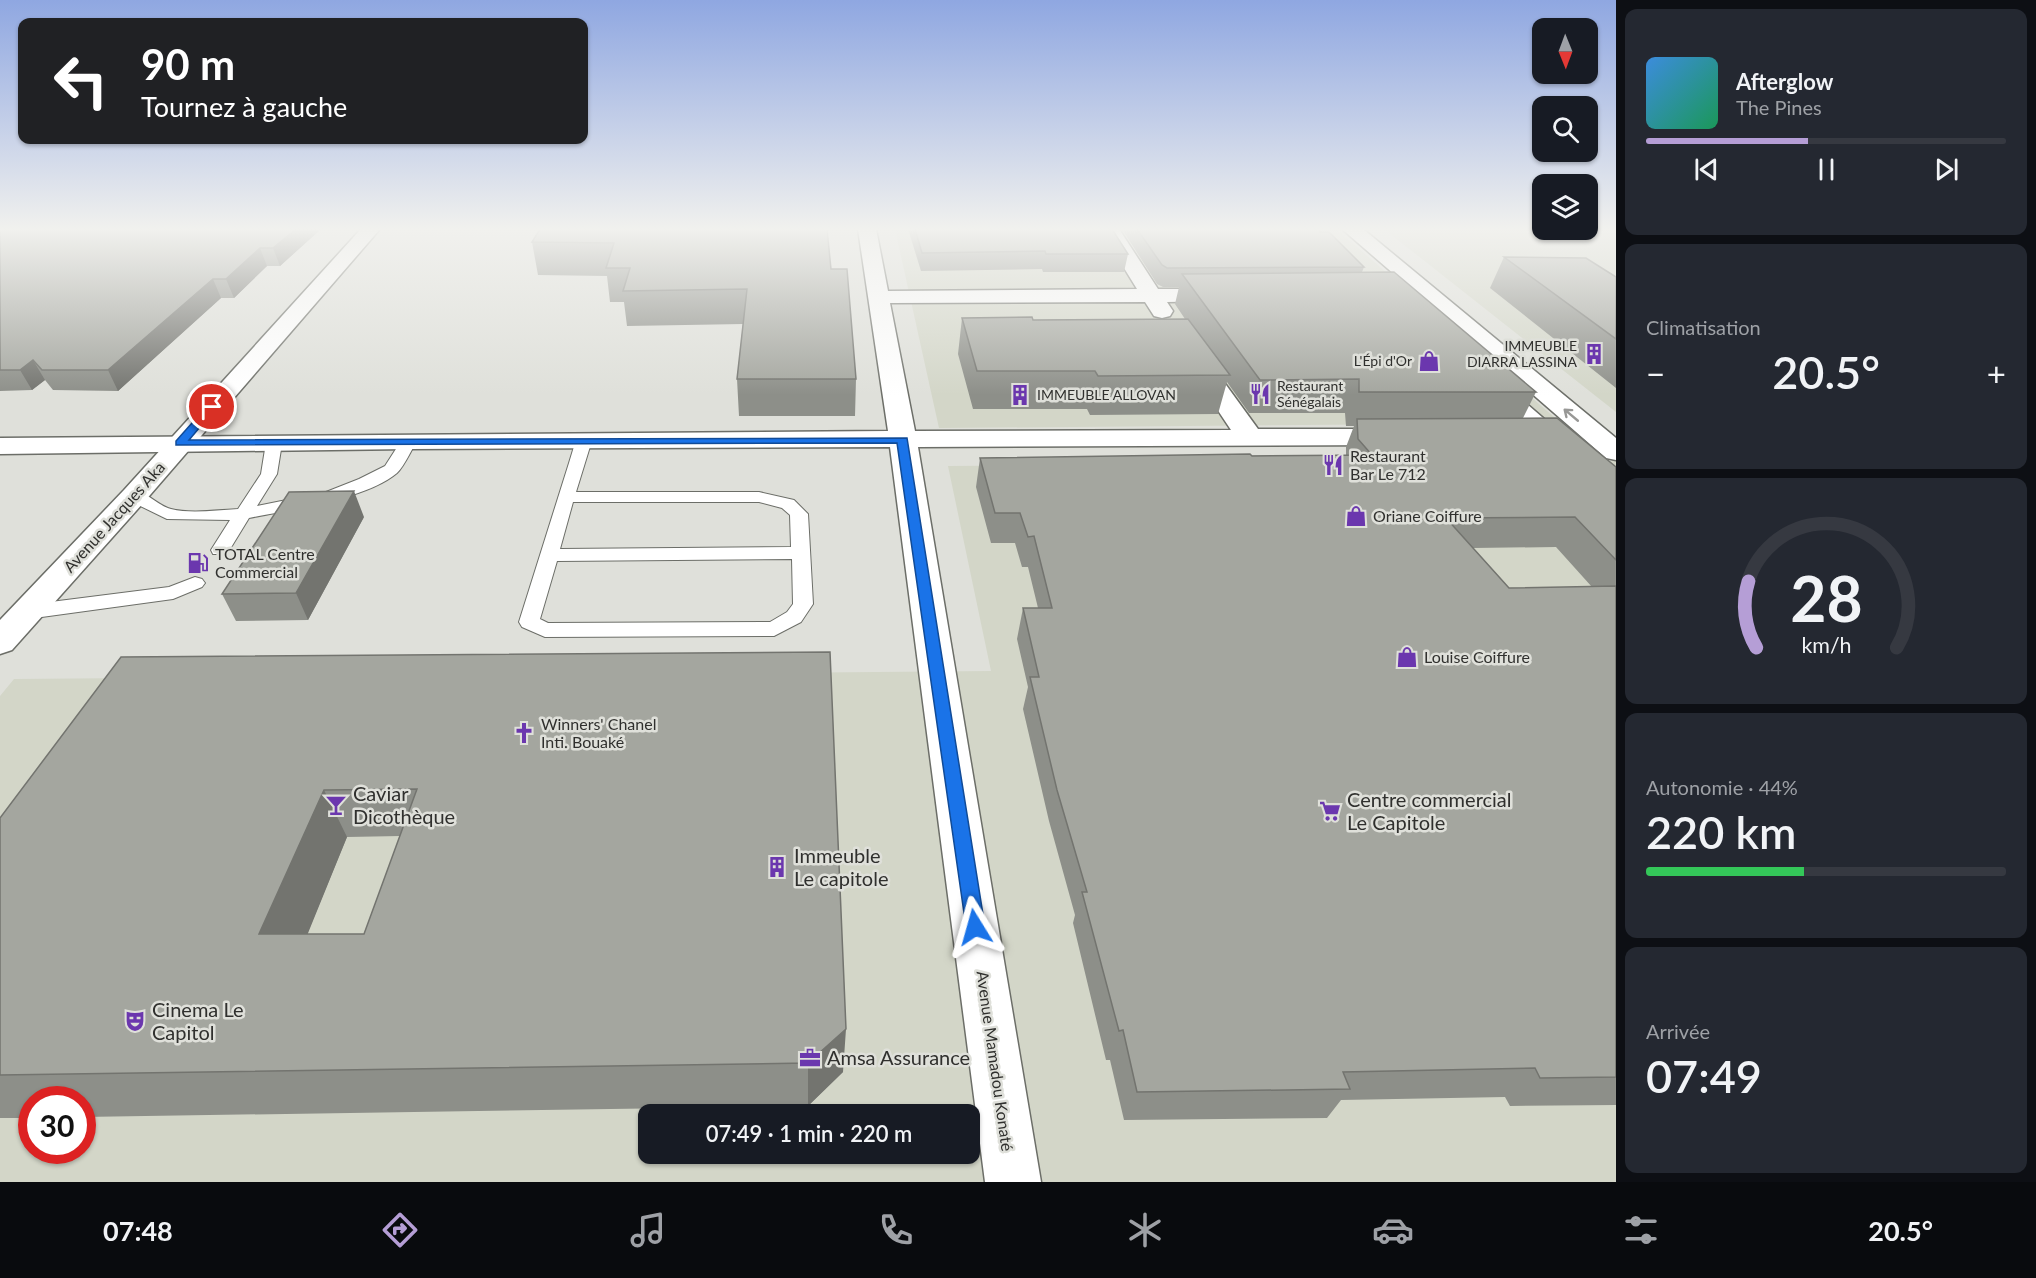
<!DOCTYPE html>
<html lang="fr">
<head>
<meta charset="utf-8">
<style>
  :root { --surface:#171b24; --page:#242831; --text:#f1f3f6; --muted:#9ea1a6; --line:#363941; --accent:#b59ed6 }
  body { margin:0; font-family:Lato,sans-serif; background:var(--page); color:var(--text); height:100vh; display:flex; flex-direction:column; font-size:22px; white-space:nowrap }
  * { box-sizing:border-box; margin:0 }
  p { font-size:20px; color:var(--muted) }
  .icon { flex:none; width:33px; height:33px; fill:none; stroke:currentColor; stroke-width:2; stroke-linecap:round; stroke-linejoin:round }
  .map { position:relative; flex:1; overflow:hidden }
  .side { display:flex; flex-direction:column; gap:9px; padding:9px; background:#0d0f14; width:420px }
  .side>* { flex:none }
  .top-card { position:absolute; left:18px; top:18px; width:570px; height:126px; border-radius:12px; box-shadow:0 2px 4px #0004; background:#202124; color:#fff; overflow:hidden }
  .needle { width:39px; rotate:179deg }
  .tools { position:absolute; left:1532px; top:18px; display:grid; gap:12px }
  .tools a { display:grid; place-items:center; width:66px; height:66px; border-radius:12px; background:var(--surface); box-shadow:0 2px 4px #0004; font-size:30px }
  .speed { position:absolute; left:18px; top:1086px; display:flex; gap:12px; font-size:30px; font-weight:700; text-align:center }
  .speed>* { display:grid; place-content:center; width:78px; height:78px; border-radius:50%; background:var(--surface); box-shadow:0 2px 4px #0004; line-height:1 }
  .speed .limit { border:9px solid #d22; background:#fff; color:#111 }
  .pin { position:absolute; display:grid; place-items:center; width:51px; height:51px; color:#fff; margin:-26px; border:3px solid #fff; border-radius:50%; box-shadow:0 2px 6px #0007 }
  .me { position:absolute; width:66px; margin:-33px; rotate:352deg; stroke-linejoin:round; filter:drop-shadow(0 0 4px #0008) }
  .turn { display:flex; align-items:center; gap:21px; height:126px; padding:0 24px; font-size:27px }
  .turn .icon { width:78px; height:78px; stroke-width:2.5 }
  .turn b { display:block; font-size:42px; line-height:51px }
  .big { font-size:45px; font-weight:600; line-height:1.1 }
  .side .card { flex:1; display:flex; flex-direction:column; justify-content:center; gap:9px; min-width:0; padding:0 21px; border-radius:12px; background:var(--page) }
  .side .dial { align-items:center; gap:0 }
  .dial svg { height:156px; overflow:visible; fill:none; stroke:var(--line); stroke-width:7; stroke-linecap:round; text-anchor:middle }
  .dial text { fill:var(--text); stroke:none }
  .song { display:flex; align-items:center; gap:18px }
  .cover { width:72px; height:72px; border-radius:9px; background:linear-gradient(135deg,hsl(210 70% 55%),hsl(150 70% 35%)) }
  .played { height:6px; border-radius:3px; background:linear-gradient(90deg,var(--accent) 45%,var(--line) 45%) }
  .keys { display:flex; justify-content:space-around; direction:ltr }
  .heat { display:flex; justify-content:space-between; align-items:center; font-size:33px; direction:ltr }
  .charge { height:9px; border-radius:4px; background:linear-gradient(90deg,#34c759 44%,var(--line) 0) }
  .trip { position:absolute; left:638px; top:1104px; width:342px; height:60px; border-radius:12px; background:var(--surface); box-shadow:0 2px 4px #0004; font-weight:600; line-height:60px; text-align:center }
  .tab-bar { display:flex; height:96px; justify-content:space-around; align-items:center; background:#090b0e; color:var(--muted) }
  .tab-bar .icon { width:42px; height:42px }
  .tab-bar .current { color:var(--accent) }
  .tab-bar b { font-size:27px; color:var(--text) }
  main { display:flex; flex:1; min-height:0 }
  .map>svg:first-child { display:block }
  .built { fill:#d3d6c8; fill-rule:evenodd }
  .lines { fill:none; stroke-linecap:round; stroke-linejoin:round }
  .lane-casing { stroke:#6c6e68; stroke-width:2 }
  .street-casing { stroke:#6c6e68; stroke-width:3 }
  .secondary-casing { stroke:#6c6e68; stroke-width:3 }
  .highway-casing { stroke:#6c6e68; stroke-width:3 }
  .lane { fill:#fff; fill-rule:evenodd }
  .street { fill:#fff; fill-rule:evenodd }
  .secondary { fill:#fff; fill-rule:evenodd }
  .highway { fill:#fff; fill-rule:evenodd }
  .wall { fill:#8d8f89; fill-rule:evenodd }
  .shaded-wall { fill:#73746f }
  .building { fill:#a4a69f; stroke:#73746f; stroke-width:1.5; fill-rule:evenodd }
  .oneway { stroke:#989896 }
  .route { fill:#1a73e8; stroke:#114b97; stroke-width:1.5 }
  .labels { text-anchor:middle; stroke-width:5; stroke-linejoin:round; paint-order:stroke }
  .far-poi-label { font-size:14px; fill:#30302e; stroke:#dfe0da; text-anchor:end }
  .poi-label { font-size:16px; fill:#30302e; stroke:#dfe0da; text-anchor:start }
  .street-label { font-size:16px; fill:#30302e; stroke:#dfe0da }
  .near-poi-label { font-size:20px; fill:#30302e; stroke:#dfe0da; text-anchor:start }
</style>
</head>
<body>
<main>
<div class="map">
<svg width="1616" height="1182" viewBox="0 0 1616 1182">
  <rect width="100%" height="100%" fill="#dfe0da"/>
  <path class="built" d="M895 229H1336L1561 423 939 428Z
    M1384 229H1616V412Z
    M1616 461V1182H0V696L14 679 991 671 948 466ZM32 1100H82V1150H32ZM648 1114H969V1154H648Z"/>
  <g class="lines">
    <defs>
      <path id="lane" d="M584 435 592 440 576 492H759L794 500 808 514 813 604 801 622 774 636 545 637 522 627 519 622 569 463 576 440ZM573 502H759L782 508 790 515 791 547 560 549ZM792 559 793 604 787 612 770 622 548 623 540 619 557 561Z
        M409 436 417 441C411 450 405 465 397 473 367 499 288 510 249 518L227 554H213L211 550 230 520 167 519 128 500 125 496 128 492C145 488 156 505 171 509 191 514 217 510 238 509L261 474 266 443 274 438 282 443 277 474 257 506 326 492 359 479 385 466 403 438Z
        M195 577 202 579 205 583 202 587 173 599 27 619 20 617 17 612 20 607 27 605 169 587Z"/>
      <path id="street" d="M858 229H876L888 291 1137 289 1100 229H1119L1158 289H1222L1230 290 1233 295 1230 300 1222 301 1167 302 1173 311 1170 316 1162 318 1154 316 1145 302 890 303 915 431 1231 430 1185 361 1189 356 1197 354 1205 356 1258 429H1393L1403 431 1406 437 1403 443 1393 445 918 447 1041 1182H985L890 447 409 449 0 454V438L888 431Z"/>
      <path id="secondary" d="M361 229H380L144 502 12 650 0 654V620L124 490Z"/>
      <path id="highway" d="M1342 229H1363L1616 438V460L1606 458Z
        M1490 378 1499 380 1616 481V505L1606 502 1481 390 1478 385 1481 380Z"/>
    </defs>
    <use href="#lane" class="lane-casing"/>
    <use href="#street" class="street-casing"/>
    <use href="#secondary" class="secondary-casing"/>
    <use href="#highway" class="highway-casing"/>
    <use href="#lane" class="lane"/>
    <use href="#street" class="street"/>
    <use href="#secondary" class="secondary"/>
    <use href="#highway" class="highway"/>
  </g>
  <path class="wall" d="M0 229H321L280 266H267L234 298H221L118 391 53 390 45 380 32 390 0 391Z
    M540 229 831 269 856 379 855 416H739L737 379 743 324 627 326 624 302H610L607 276 538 275 532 242Z
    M908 229H1112L1128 254 1124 272H1043L1042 269 921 271Z
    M1122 229H1318L1364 267 1362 272 1536 392 1523 418 1616 467V1105L1510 1106 1505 1097 1341 1100 1327 1118 1124 1120 1110 1060H1106L1073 923 1075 915 1049 821 1023 709 1028 687 1017 639 1023 608H1038L1028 567H1022L1015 543H991L976 487 980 458 1346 455V447L1354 426H1346L1345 413H1249L1227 382 1218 414 1090 415 1087 409H973L958 354 962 318 1033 320 1185 319 1175 304 1179 287H1163L1157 284ZM1556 547 1592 587 1509 588 1473 548Z
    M1504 257 1616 277V388L1490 288Z
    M364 517 308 620 236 621 222 594Z
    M830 652 843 1072 808 1106 82 1117V1100H32V1118H0V818ZM400 836 364 934H307L347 837Z"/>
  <path class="shaded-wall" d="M296 229H321L280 266 273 248Z
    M260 248 267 266 234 298 226 279Z
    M213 279 221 298 118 391 108 370Z
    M33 360 45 380 32 390 20 370Z
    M354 491 364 517 308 620 296 593Z
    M324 790 347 837 289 980 259 934Z
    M846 1029 843 1072 808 1106V1063Z"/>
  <path class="building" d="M0 229H296L273 248H260L226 279H213L108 370H42L33 360 20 370H0Z
    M540 229H827L831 269H847L856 379H737L747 289 623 291 630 268H606L614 243 532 242Z
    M915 229H1112L1128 254H1046L1045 251 922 253Z
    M1137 229H1318L1320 232H1329L1364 267 1167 268 1162 265Z
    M1504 257 1586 258 1616 277V339Z
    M1394 272 1536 392H1359V379L1260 380 1182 274Z
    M1032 317 1033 320 1188 319 1230 375 1098 376 1095 371H977L962 318Z
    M1557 418 1616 467V560L1575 517 1446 518 1509 588 1616 586V1077L1540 1078 1535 1068 1343 1072 1350 1089 1137 1092 1123 1030 1119 1031 1082 892H1087L1057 790 1030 677H1039L1023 608H1052L1034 536 1028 537 1020 513H995L980 458 1250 454 1252 456 1372 455 1358 439 1357 419Z
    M354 491 296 593 222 594 289 492Z
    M830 652 846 1029 808 1063 0 1075V818L121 657ZM417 789 364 934H259L324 790Z"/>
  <defs><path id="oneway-shaft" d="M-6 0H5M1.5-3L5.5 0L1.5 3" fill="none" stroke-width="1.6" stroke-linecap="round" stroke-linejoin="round" transform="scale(1.5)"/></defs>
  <use class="oneway" href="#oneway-shaft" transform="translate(1571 415) rotate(-140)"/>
  <linearGradient id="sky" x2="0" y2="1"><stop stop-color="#8fa7e1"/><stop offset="0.58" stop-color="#f1f1ee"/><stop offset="1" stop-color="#f1f1ee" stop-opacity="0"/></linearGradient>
  <rect width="1616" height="395" fill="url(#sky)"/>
  <path class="route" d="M212 404 217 407 189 440 907 438 985 927 982 933 975 936 969 933 966 927 897 443 176 445V441L208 405Z"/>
  <defs>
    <symbol id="building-bare" viewBox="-9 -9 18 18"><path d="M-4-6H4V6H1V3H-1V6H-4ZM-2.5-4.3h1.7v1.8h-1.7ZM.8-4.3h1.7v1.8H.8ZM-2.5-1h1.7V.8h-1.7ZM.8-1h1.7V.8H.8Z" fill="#6b37ae" stroke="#dfe0da" stroke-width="2.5" paint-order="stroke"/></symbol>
    <symbol id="shop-bare" viewBox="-9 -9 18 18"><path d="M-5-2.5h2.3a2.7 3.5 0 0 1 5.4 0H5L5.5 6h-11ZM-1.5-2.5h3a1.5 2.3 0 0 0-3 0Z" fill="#6b37ae" stroke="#dfe0da" stroke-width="2.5" paint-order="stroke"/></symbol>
    <symbol id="restaurant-bare" viewBox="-9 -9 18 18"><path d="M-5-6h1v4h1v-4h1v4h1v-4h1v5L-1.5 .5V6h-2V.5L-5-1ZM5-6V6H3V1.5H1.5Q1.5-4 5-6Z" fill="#6b37ae" stroke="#dfe0da" stroke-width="2.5" paint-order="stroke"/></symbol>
    <symbol id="fuel-bare" viewBox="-9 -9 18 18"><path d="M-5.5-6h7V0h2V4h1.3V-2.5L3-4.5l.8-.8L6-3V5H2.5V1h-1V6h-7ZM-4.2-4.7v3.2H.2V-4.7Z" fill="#6b37ae" stroke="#dfe0da" stroke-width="2.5" paint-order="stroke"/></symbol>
    <symbol id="church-bare" viewBox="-9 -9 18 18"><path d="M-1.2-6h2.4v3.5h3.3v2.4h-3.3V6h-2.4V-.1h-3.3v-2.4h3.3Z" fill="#6b37ae" stroke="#dfe0da" stroke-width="2.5" paint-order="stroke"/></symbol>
    <symbol id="bar-bare" viewBox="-9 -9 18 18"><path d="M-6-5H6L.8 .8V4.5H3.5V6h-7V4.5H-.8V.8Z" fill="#6b37ae" stroke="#dfe0da" stroke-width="2.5" paint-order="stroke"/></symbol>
    <symbol id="supermarket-bare" viewBox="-9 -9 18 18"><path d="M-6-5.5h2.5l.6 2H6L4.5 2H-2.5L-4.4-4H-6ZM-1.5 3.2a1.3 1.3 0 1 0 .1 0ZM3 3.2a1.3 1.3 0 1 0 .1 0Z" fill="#6b37ae" stroke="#dfe0da" stroke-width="2.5" paint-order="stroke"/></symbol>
    <symbol id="theatre-bare" viewBox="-9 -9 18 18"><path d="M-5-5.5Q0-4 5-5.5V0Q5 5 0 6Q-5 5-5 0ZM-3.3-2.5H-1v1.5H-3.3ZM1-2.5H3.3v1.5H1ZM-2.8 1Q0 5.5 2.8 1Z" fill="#6b37ae" stroke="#dfe0da" stroke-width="2.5" paint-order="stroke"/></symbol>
    <symbol id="office-bare" viewBox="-9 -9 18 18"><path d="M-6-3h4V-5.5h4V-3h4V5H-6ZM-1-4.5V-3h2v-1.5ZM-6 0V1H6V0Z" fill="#6b37ae" stroke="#dfe0da" stroke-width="2.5" paint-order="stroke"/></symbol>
  </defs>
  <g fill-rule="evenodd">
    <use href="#building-bare" x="1579" y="339" width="30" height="30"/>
    <use href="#shop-bare" x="1414" y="346" width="30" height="30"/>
    <use href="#restaurant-bare" x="1245" y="379" width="30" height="30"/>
    <use href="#building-bare" x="1005" y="380" width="30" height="30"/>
    <use href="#restaurant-bare" x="1318" y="450" width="30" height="30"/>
    <use href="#shop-bare" x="1341" y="501" width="30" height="30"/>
    <use href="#fuel-bare" x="183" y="548" width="30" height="30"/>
    <use href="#shop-bare" x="1392" y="642" width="30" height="30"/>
    <use href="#church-bare" x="509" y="718" width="30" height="30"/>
    <use href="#bar-bare" x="321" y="790" width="30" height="30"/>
    <use href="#supermarket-bare" x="1315" y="796" width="30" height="30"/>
    <use href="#building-bare" x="762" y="852" width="30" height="30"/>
    <use href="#theatre-bare" x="120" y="1006" width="30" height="30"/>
    <use href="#office-bare" x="795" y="1043" width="30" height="30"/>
  </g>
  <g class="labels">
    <g class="far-poi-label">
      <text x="1577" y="351">IMMEUBLE<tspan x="1577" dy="16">DIARRA LASSINA</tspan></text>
      <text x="1412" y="366">L'Épi d'Or</text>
      <text x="1277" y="391" text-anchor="start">Restaurant<tspan x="1277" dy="16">Sénégalais</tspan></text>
      <text x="1037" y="400" text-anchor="start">IMMEUBLE ALLOVAN</text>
    </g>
    <g class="poi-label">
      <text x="1350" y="462">Restaurant<tspan x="1350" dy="18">Bar Le 712</tspan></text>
      <text x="1373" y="522">Oriane Coiffure</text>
      <text x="215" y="560">TOTAL Centre<tspan x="215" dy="18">Commercial</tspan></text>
      <text x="1424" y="663">Louise Coiffure</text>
      <text x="541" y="730">Winners' Chanel<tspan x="541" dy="18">Inti. Bouaké</tspan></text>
    </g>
    <g class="street-label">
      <text transform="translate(114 517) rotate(-48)" y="6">Avenue Jacques Aka</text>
      <text transform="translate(995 1061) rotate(82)" y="6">Avenue Mamadou Konaté</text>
    </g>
    <g class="near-poi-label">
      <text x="353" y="801">Caviar<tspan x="353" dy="23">Dicothèque</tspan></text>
      <text x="1347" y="807">Centre commercial<tspan x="1347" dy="23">Le Capitole</tspan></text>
      <text x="794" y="863">Immeuble<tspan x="794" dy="23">Le capitole</tspan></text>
      <text x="152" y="1017">Cinema Le<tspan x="152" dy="23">Capitol</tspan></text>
      <text x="827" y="1065">Amsa Assurance</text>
    </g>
  </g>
</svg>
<div class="tools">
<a><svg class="needle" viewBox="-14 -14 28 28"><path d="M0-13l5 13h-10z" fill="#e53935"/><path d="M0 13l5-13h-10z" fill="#9ea1a6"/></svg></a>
<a><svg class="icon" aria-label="search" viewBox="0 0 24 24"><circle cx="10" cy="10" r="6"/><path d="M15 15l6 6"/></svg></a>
<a><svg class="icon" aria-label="layers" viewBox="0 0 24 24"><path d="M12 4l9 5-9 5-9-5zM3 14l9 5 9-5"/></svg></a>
</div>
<div class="speed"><div class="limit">30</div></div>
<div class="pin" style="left:212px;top:407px;background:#d93025"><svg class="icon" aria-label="arrive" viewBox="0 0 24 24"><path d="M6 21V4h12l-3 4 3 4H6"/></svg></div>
<svg class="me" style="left:975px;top:927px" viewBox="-20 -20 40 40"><path d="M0-17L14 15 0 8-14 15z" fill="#1a73e8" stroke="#fff" stroke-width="4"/></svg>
<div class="trip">07:49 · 1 min · 220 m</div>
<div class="top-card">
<div class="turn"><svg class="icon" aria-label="left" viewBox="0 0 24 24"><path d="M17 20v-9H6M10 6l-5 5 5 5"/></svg><div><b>90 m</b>Tournez à gauche</div></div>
</div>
</div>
<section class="side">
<div class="card">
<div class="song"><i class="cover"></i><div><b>Afterglow</b><p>The Pines</p></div></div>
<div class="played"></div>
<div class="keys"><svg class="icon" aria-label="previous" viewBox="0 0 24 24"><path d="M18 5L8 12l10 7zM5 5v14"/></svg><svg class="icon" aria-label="pause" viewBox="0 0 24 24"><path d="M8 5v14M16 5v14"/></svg><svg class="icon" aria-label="next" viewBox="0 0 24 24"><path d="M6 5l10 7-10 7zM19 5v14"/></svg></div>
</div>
<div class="card"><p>Climatisation</p>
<div class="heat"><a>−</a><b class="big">20.5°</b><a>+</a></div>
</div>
<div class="card dial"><svg viewBox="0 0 100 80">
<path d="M14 69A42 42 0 1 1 86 69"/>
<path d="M14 69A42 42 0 0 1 10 35" stroke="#b59ed6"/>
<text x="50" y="56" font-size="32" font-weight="700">28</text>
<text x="50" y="72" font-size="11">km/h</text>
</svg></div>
<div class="card"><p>Autonomie · 44%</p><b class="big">220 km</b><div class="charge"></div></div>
<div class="card"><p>Arrivée</p><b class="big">07:49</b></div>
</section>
</main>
<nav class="tab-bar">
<b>07:48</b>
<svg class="icon current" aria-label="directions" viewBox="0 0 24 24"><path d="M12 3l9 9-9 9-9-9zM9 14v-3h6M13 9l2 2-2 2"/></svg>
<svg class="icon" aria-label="music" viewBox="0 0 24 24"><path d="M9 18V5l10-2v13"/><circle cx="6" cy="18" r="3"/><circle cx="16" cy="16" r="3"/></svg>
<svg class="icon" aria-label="phone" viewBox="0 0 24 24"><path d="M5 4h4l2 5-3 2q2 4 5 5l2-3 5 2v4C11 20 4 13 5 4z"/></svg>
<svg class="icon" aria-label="climate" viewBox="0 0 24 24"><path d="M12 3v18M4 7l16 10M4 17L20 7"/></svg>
<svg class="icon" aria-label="car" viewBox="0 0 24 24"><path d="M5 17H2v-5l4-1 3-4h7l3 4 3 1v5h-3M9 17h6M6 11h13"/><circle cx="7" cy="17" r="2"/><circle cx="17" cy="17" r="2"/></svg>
<svg class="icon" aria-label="filters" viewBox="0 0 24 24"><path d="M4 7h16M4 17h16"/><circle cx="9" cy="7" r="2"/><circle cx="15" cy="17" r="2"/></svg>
<b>20.5°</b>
</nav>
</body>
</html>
